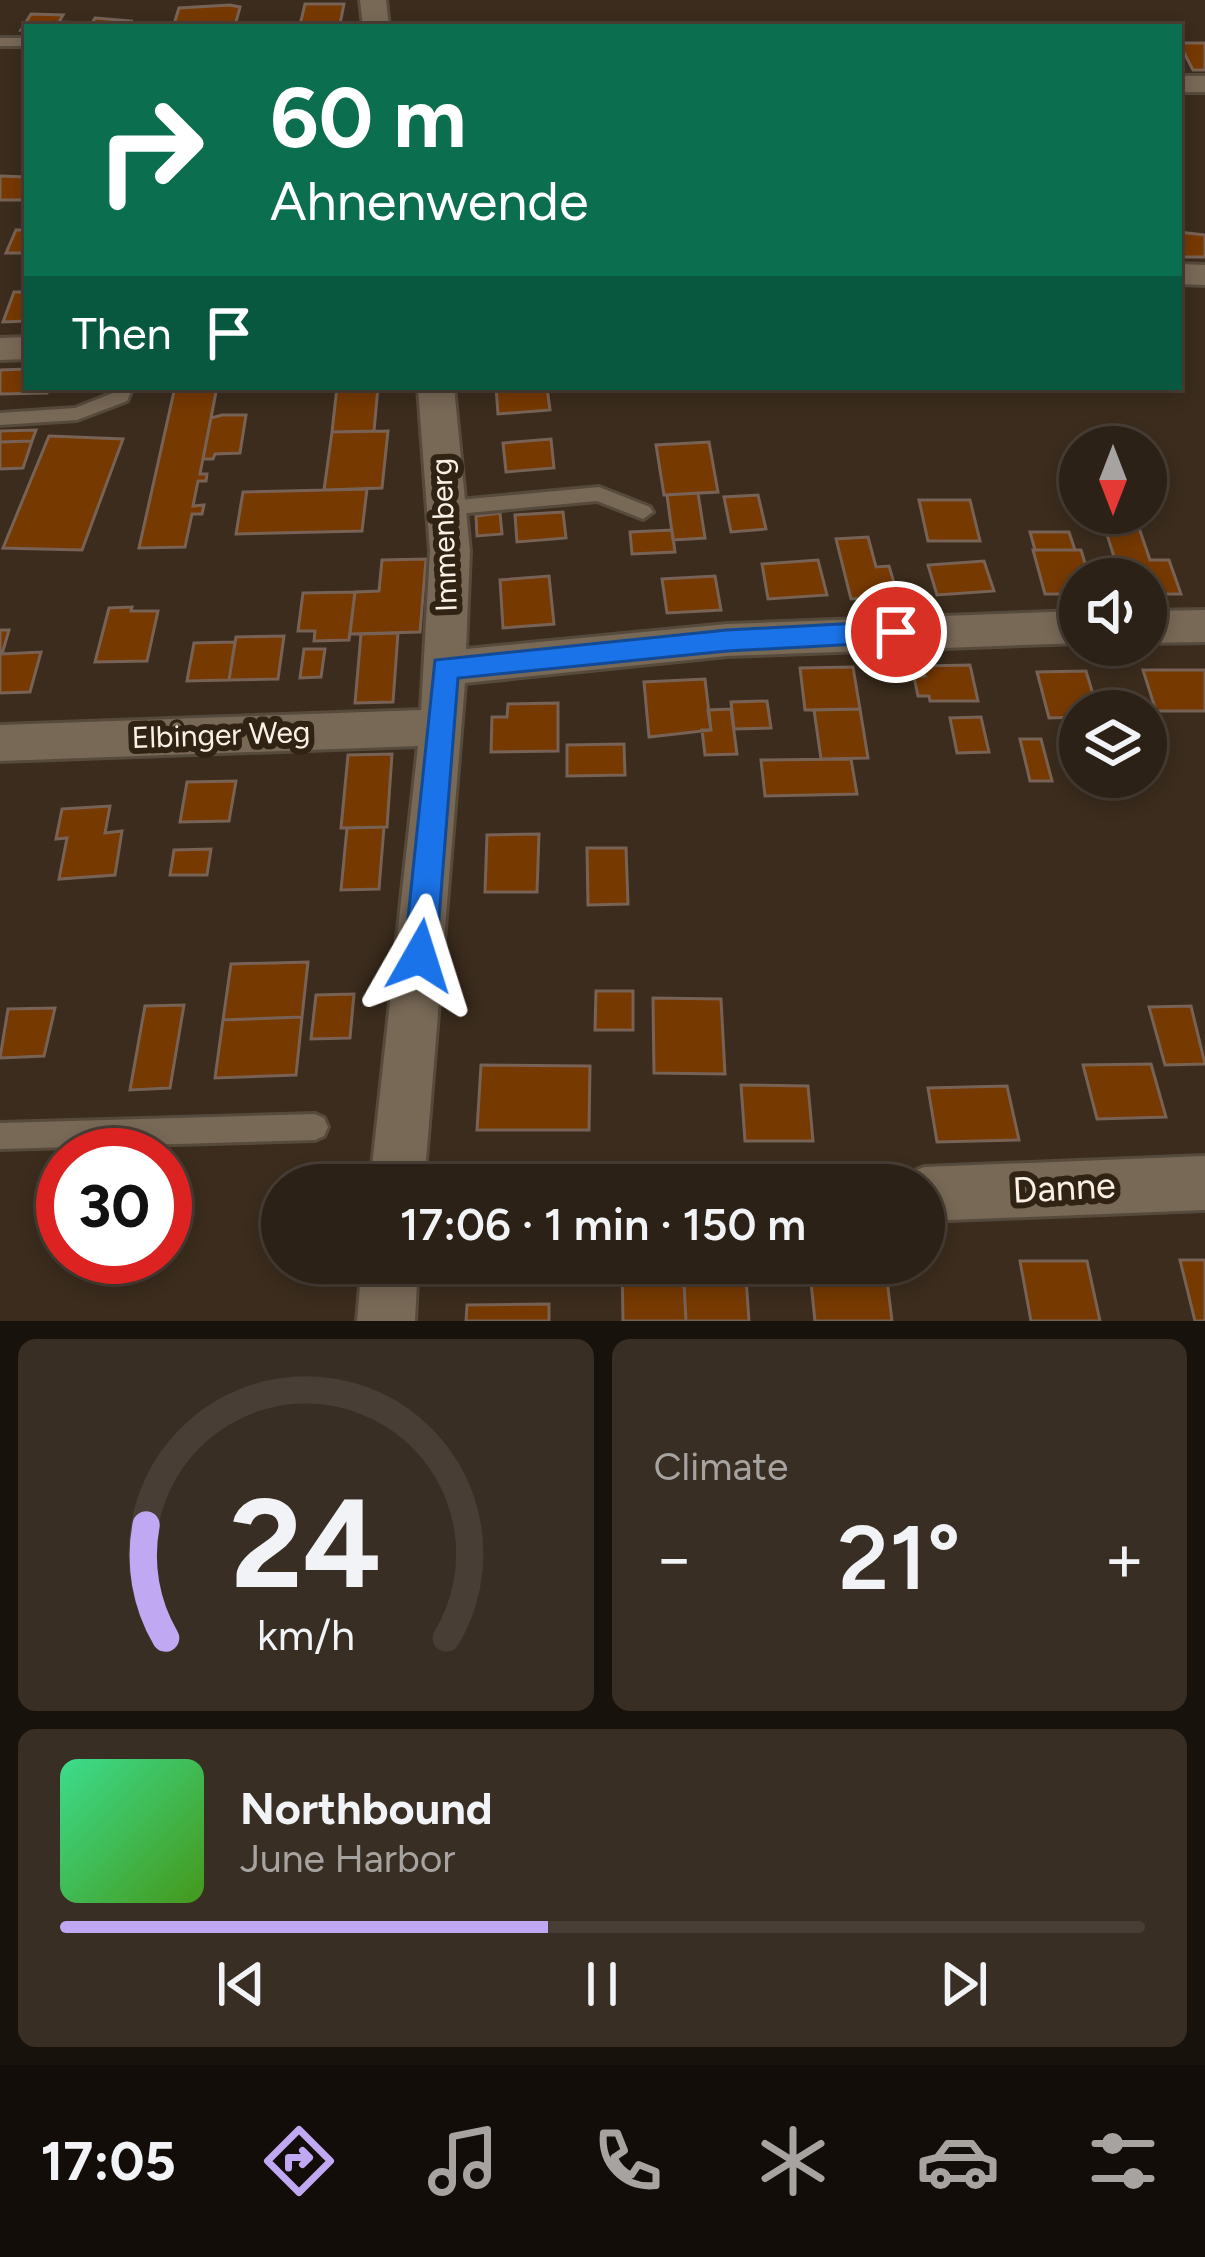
<!DOCTYPE html>
<html lang="en">
<head>
<meta charset="utf-8">
<style>
  :root { --surface:#2c2116; --page:#382e23; --text:#f1f3f6; --muted:#a6a3a1; --line:#483e35; --accent:#c0a8f3 }
  body { margin:0; font-family:Figtree,sans-serif; background:var(--page); color:var(--text); height:100vh; display:flex; flex-direction:column; font-size:45px; white-space:nowrap }
  * { box-sizing:border-box; margin:0 }
  p { font-size:39px; color:var(--muted) }
  .icon { flex:none; width:66px; height:66px; fill:none; stroke:currentColor; stroke-width:2; stroke-linecap:round; stroke-linejoin:round }
  .map { position:relative; height:1321px; overflow:hidden }
  .drawer { display:flex; flex-direction:column; gap:18px; padding:18px; background:#18120c; flex:1 }
  .drawer>* { flex:none }
  .banner { position:absolute; left:24px; top:24px; width:1158px; height:366px; border-radius:0px; box-shadow:0 6px 18px #0003,0 0 0 3px var(--line); background:#0b6e4f; color:#fff; overflow:hidden }
  .needle { width:78px; rotate:180deg }
  .buttons { position:absolute; left:1059px; top:426px; display:grid; gap:24px }
  .buttons a { display:grid; place-items:center; width:108px; height:108px; border-radius:50%; background:var(--surface); box-shadow:0 6px 18px #0003,0 0 0 3px var(--line); font-size:60px }
  .speed { position:absolute; left:36px; top:1128px; display:flex; gap:24px; font-size:60px; font-weight:700; text-align:center }
  .speed>* { display:grid; place-content:center; width:156px; height:156px; border-radius:50%; background:var(--surface); box-shadow:0 6px 18px #0003,0 0 0 3px var(--line); line-height:1 }
  .speed .limit { border:18px solid #d22; background:#fff; color:#111 }
  .pin { position:absolute; display:grid; place-items:center; width:102px; height:102px; color:#fff; margin:-51px; border:6px solid #fff; border-radius:50%; box-shadow:0 3px 12px #0007 }
  .me { position:absolute; width:132px; margin:-66px; rotate:6deg; stroke-linejoin:round; filter:drop-shadow(0 0 9px #0008) }
  .turn { display:flex; align-items:center; gap:42px; height:252px; padding:0 48px; font-size:54px }
  .turn .icon { width:156px; height:156px; stroke-width:2.5 }
  .turn b { display:block; font-size:84px; line-height:102px }
  .then { display:flex; align-items:center; height:114px; padding:0 48px; background:#0003; gap:24px; font-size:45px }
  .big { font-size:90px; font-weight:600; line-height:1.1 }
  .drawer .tile { flex:1; display:flex; flex-direction:column; justify-content:center; gap:18px; min-width:0; padding:0 42px; border-radius:18px; background:var(--page) }
  .drawer .dial { align-items:center; gap:0 }
  .dial svg { height:312px; overflow:visible; fill:none; stroke:var(--line); stroke-width:7; stroke-linecap:round; text-anchor:middle }
  .dial text { fill:var(--text); stroke:none }
  .song { display:flex; align-items:center; gap:36px }
  .cover { width:144px; height:144px; border-radius:18px; background:linear-gradient(135deg,hsl(150 70% 55%),hsl(100 70% 35%)) }
  .played { height:12px; border-radius:6px; background:linear-gradient(90deg,var(--accent) 45%,var(--line) 45%) }
  .keys { display:flex; justify-content:space-around; direction:ltr }
  .heat { display:flex; justify-content:space-between; align-items:center; font-size:66px; direction:ltr }
  .drawer .tiles { flex:1; display:grid; gap:18px; grid-template-columns:1fr 1fr }
  .tile:last-child { grid-column:span 2 }
  .trip { position:absolute; left:261px; top:1164px; width:684px; height:120px; border-radius:60px; background:var(--surface); box-shadow:0 6px 18px #0003,0 0 0 3px var(--line); font-weight:600; line-height:120px; text-align:center }
  .dock { display:flex; height:192px; justify-content:space-around; align-items:center; background:#120d09; color:var(--muted) }
  .dock .icon { width:84px; height:84px }
  .dock .current { color:var(--accent) }
  .dock b { font-size:54px; color:var(--text) }
  .map>svg:first-child { display:block }
  .building { fill:#763900; stroke:#776255; stroke-width:3 }
  .lines { fill:none; stroke-linecap:round; stroke-linejoin:round }
  .lane-casing { stroke:#564a3c; stroke-width:6 }
  .street-casing { stroke:#564a3c; stroke-width:6 }
  .lane { fill:#786856; fill-rule:evenodd }
  .street { fill:#786856; fill-rule:evenodd }
  .route { fill:#1a73e8; stroke:#114b97; stroke-width:3 }
  .labels { text-anchor:middle; stroke-width:12; stroke-linejoin:round; paint-order:stroke }
  .street-label { font-size:30px; fill:#f9f0e6; stroke:#302313 }
  .near-street-label { font-size:36px; fill:#f9f0e6; stroke:#302313 }
</style>
</head>
<body>
<div class="map">
<svg width="1205" height="1321" viewBox="0 0 1205 1321">
  <rect width="100%" height="100%" fill="#3b2c1d"/>
  <path class="building" d="M305 4H344L340 24 300 25Z
    M230 5 240 7 235 26 173 27 179 8Z
    M31 14 63 15 56 27 21 30Z
    M95 18 131 21 128 27H56L59 22 92 23Z
    M1179 43H1205V70H1193Z
    M0 176 27 177V200H0Z
    M16 230H27V253H6Z
    M1179 232 1205 235V257H1179Z
    M14 292H27V321L3 322Z
    M27 369V387H49L47 393 0 394V370Z
    M175 387H217L200 474H207L206 481H198L193 506 204 505 202 514H192L185 547 139 548Z
    M337 387H378L374 431 332 432Z
    M496 387H547L550 410 498 414Z
    M222 415H246L240 453 215 454 213 459H203L211 418Z
    M36 430 32 441 0 442V431Z
    M388 431 382 488 324 490 332 432Z
    M49 436 123 439 82 550 3 548Z
    M551 439 554 468 506 472 503 443Z
    M32 441 23 468 0 469V442Z
    M709 442 718 492 664 495 656 445Z
    M367 489 362 531 236 534 243 492Z
    M698 493 705 538 673 540 667 495Z
    M758 495 766 529 731 532 724 497Z
    M919 500H970L980 541H928Z
    M563 512 566 538 517 542 515 515Z
    M500 513 502 534 477 536 476 516Z
    M1103 522H1137L1150 560H1169L1181 594H1146V579H1121Z
    M672 530 675 552 632 554 630 532Z
    M1030 532H1069L1075 550H1035Z
    M868 537 876 567 889 566 898 596 851 599 836 539Z
    M1033 550H1081L1090 579H1080V594H1045Z
    M426 559 420 632 350 634 355 592 379 591 382 560Z
    M818 560 827 595 768 599 762 564Z
    M984 561 994 591 937 595 928 565Z
    M549 576 554 624 503 628 500 580Z
    M715 576 721 610 667 613 662 579Z
    M355 592 349 640 314 641 315 631H298L303 593Z
    M132 607 131 611H158L147 661 95 662 109 608Z
    M0 630H9L2 654 41 652 30 692 0 693Z
    M398 633 393 702 355 703 361 634Z
    M284 636 278 679 229 680 236 637Z
    M235 642 229 680 187 681 194 643Z
    M304 649H325L321 677 300 678Z
    M970 665 978 701H930L929 696H918L914 677 925 676 922 666Z
    M853 667 860 709 805 710 800 668Z
    M1143 670H1205V711H1156Z
    M1086 671 1098 711H1080V717L1049 718 1037 672Z
    M705 679 711 730 649 737 644 682Z
    M767 701 771 728 734 729 731 702Z
    M558 703V751L491 752 492 717H507L508 704Z
    M731 709 737 754 705 755 702 730H711L708 710Z
    M860 709 868 758 821 759 814 710Z
    M981 717 989 752 957 753 950 718Z
    M1020 739H1041L1052 781H1030Z
    M624 744 625 775 567 776V745Z
    M392 754 387 827 341 828 348 755Z
    M851 759 857 794 765 796 761 760Z
    M236 781 229 821 180 822 187 782Z
    M110 806 105 833 122 831 115 875 59 879 67 838 56 839 62 809Z
    M384 827 379 889 341 890 347 828Z
    M539 834 537 892H485L487 835Z
    M587 848H626L628 904 588 905Z
    M211 849 207 875H170L174 850Z
    M308 962 302 1017 223 1020 231 964Z
    M596 991H633V1030H595Z
    M354 994 350 1038 311 1039 316 995Z
    M653 998 721 999 725 1074 654 1073Z
    M184 1005 170 1088 130 1090 145 1006Z
    M1191 1006 1205 1064 1165 1065 1149 1007Z
    M55 1008 44 1056 0 1058 8 1009Z
    M302 1017 296 1075 215 1078 223 1020Z
    M1151 1064 1166 1117 1097 1119 1083 1065Z
    M481 1065 590 1066 589 1130H477Z
    M741 1085 808 1086 813 1141H745Z
    M1007 1086 1019 1140 937 1142 928 1088Z
    M1180 1260H1205V1321H1195Z
    M1020 1261H1087L1100 1321H1031Z
    M622 1263H683L686 1321H623Z
    M683 1263H745L749 1321H686Z
    M809 1263H885L892 1321H815Z
    M549 1304V1321H466L467 1305Z"/>
  <g class="lines">
    <defs>
      <path id="lane" d="M0 38H27V46H0Z
        M115 387H133L127 401 77 420 0 425V413L75 408 113 393Z
        M599 487 650 507 653 512 643 519 597 501 447 515 437 508 447 501Z
        M315 1114 324 1118 328 1127 324 1136 315 1140 0 1149V1123Z"/>
      <path id="street" d="M360 0H386L389 27H363Z
        M1179 76H1205V92H1179Z
        M1179 264 1205 265V285L1179 284Z
        M27 337V359L0 360V338Z
        M418 387H454L470 551 466 649 727 624 1080 611V643L727 656 465 683 424 1185H370L418 746 0 761V725L421 710 430 551Z
        M1205 610V642L1146 643V611Z
        M1205 1156V1210L924 1221V1185H900L905 1175 924 1167Z
        M362 1263H418L415 1321H357Z"/>
    </defs>
    <use href="#lane" class="lane-casing"/>
    <use href="#street" class="street-casing"/>
    <use href="#lane" class="lane"/>
    <use href="#street" class="street"/>
  </g>
  <path class="route" d="M896 621 909 632 896 642 727 651 458 678 436 956 431 966 420 971 408 966 404 956 435 660 727 630Z"/>
  <g class="labels">
    <g class="street-label">
      <text transform="translate(444 535) rotate(-92)" y="10">Immenberg</text>
      <text transform="translate(221 735) rotate(-2)" y="10">Elbinger Weg</text>
    </g>
    <g class="near-street-label">
      <text transform="translate(1064 1187) rotate(-3)" y="13">Danne</text>
    </g>
  </g>
</svg>
<div class="buttons">
<a><svg class="needle" viewBox="-14 -14 28 28"><path d="M0-13l5 13h-10z" fill="#e53935"/><path d="M0 13l5-13h-10z" fill="#a6a3a1"/></svg></a>
<a><svg class="icon" aria-label="sound" viewBox="0 0 24 24"><path d="M4 9h4l5-4v14l-5-4H4zM17 9q2 3 0 6"/></svg></a>
<a><svg class="icon" aria-label="layers" viewBox="0 0 24 24"><path d="M12 4l9 5-9 5-9-5zM3 14l9 5 9-5"/></svg></a>
</div>
<div class="speed"><div class="limit">30</div></div>
<div class="pin" style="left:896px;top:632px;background:#d93025"><svg class="icon" aria-label="arrive" viewBox="0 0 24 24"><path d="M6 21V4h12l-3 4 3 4H6"/></svg></div>
<svg class="me" style="left:420px;top:956px" viewBox="-20 -20 40 40"><path d="M0-17L14 15 0 8-14 15z" fill="#1a73e8" stroke="#fff" stroke-width="4"/></svg>
<div class="trip">17:06 · 1 min · 150 m</div>
<div class="banner">
<div class="turn"><svg class="icon" aria-label="right" viewBox="0 0 24 24"><path d="M7 20v-9h11M14 6l5 5-5 5"/></svg><div><b>60 m</b>Ahnenwende</div></div>
<div class="then">Then<svg class="icon" aria-label="arrive" viewBox="0 0 24 24"><path d="M6 21V4h12l-3 4 3 4H6"/></svg></div>
</div>
</div>
<section class="drawer">
<div class="tiles">
<div class="tile dial"><svg viewBox="0 0 100 80">
<path d="M14 69A42 42 0 1 1 86 69"/>
<path d="M14 69A42 42 0 0 1 9 40" stroke="#c0a8f3"/>
<text x="50" y="56" font-size="32" font-weight="700">24</text>
<text x="50" y="72" font-size="11">km/h</text>
</svg></div>
<div class="tile"><p>Climate</p>
<div class="heat"><a>−</a><b class="big">21°</b><a>+</a></div>
</div>
<div class="tile">
<div class="song"><i class="cover"></i><div><b>Northbound</b><p>June Harbor</p></div></div>
<div class="played"></div>
<div class="keys"><svg class="icon" aria-label="previous" viewBox="0 0 24 24"><path d="M18 5L8 12l10 7zM5 5v14"/></svg><svg class="icon" aria-label="pause" viewBox="0 0 24 24"><path d="M8 5v14M16 5v14"/></svg><svg class="icon" aria-label="next" viewBox="0 0 24 24"><path d="M6 5l10 7-10 7zM19 5v14"/></svg></div>
</div>
</div>
</section>
<nav class="dock">
<b>17:05</b>
<svg class="icon current" aria-label="directions" viewBox="0 0 24 24"><path d="M12 3l9 9-9 9-9-9zM9 14v-3h6M13 9l2 2-2 2"/></svg>
<svg class="icon" aria-label="music" viewBox="0 0 24 24"><path d="M9 18V5l10-2v13"/><circle cx="6" cy="18" r="3"/><circle cx="16" cy="16" r="3"/></svg>
<svg class="icon" aria-label="phone" viewBox="0 0 24 24"><path d="M5 4h4l2 5-3 2q2 4 5 5l2-3 5 2v4C11 20 4 13 5 4z"/></svg>
<svg class="icon" aria-label="climate" viewBox="0 0 24 24"><path d="M12 3v18M4 7l16 10M4 17L20 7"/></svg>
<svg class="icon" aria-label="car" viewBox="0 0 24 24"><path d="M5 17H2v-5l4-1 3-4h7l3 4 3 1v5h-3M9 17h6M6 11h13"/><circle cx="7" cy="17" r="2"/><circle cx="17" cy="17" r="2"/></svg>
<svg class="icon" aria-label="filters" viewBox="0 0 24 24"><path d="M4 7h16M4 17h16"/><circle cx="9" cy="7" r="2"/><circle cx="15" cy="17" r="2"/></svg>
</nav>
</body>
</html>
